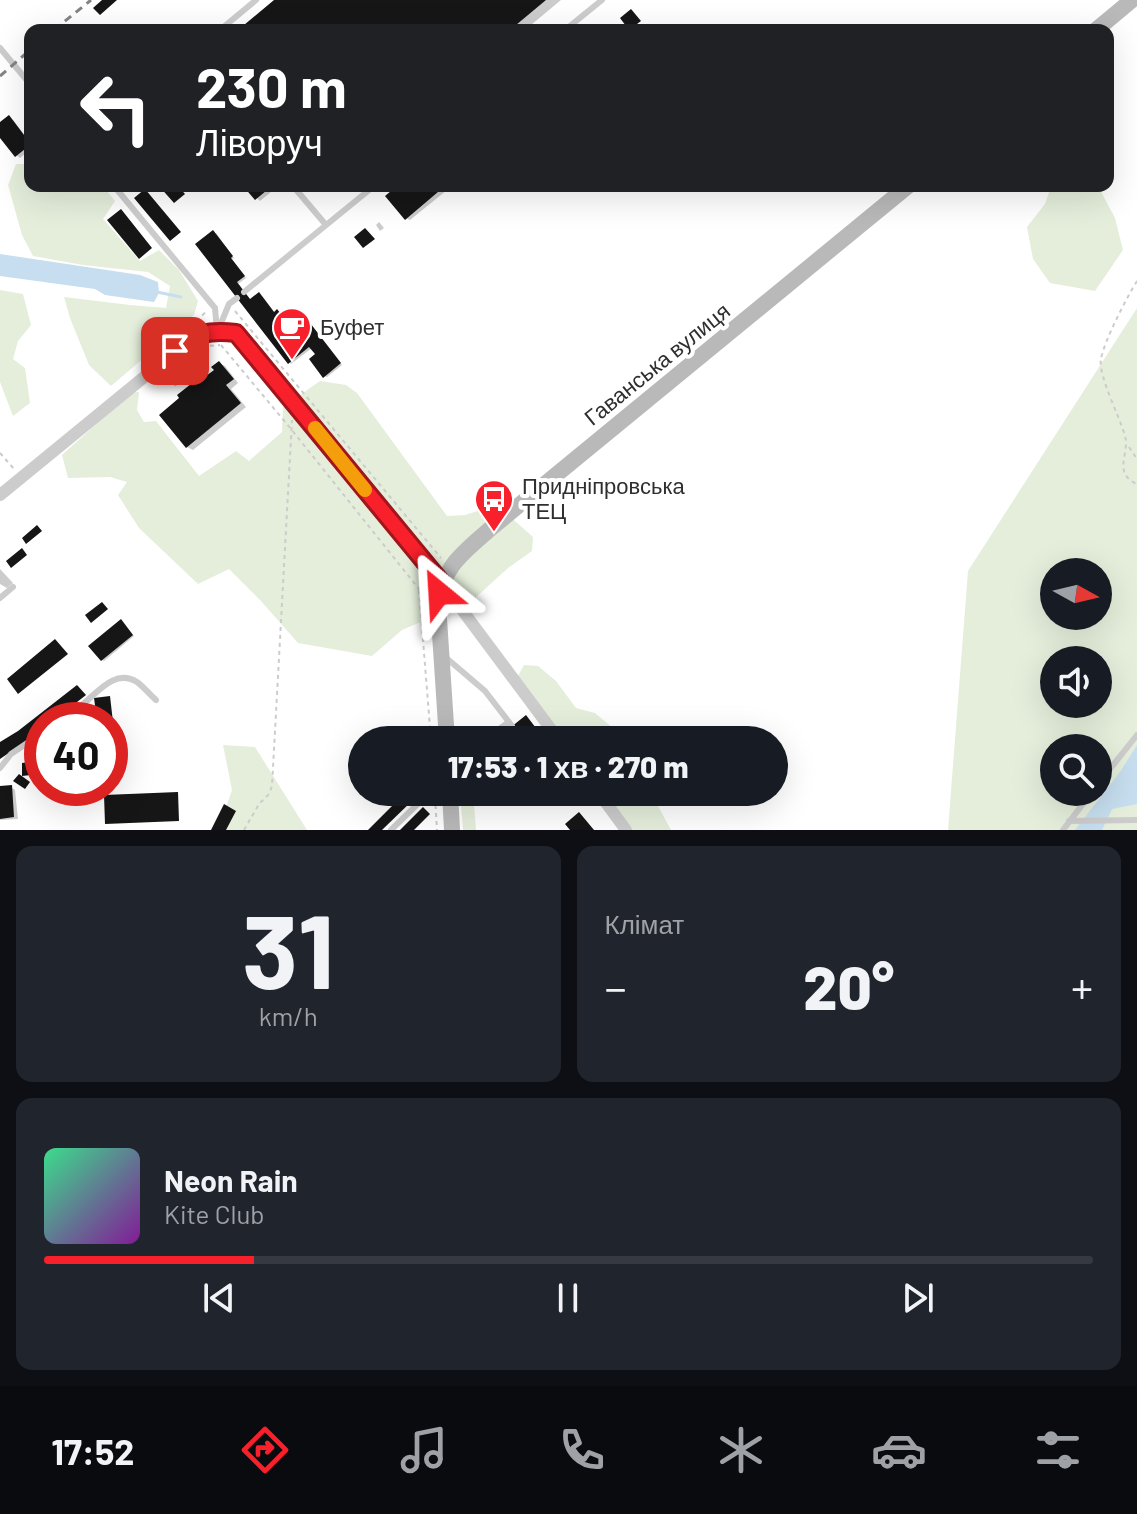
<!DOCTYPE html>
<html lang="uk">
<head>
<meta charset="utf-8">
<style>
  :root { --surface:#171b24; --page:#20242c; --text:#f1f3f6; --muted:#9ea1a6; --line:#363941; --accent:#f7202b }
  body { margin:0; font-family:Barlow,sans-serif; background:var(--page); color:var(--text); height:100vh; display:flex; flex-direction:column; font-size:30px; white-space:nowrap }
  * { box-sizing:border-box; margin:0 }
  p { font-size:26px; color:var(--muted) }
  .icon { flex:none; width:44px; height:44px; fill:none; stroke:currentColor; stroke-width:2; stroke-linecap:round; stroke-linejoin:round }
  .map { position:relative; height:830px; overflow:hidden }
  .sheet { display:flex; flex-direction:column; gap:16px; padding:16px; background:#0d0f14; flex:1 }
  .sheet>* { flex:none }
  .hud { position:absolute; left:24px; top:24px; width:1090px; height:168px; border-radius:16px; box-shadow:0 8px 32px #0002; background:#202124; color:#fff; overflow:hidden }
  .needle { width:52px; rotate:98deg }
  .fabs { position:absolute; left:1040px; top:558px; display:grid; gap:16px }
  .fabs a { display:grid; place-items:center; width:72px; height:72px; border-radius:50%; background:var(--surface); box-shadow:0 8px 32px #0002; font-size:40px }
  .speed { position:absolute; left:24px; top:702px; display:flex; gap:16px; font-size:40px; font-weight:700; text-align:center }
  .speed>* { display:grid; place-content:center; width:104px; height:104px; border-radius:50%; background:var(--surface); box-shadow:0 8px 32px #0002; line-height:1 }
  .speed .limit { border:12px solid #d22; background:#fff; color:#111 }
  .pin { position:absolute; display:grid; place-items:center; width:68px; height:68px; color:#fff; margin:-34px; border-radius:16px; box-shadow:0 4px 12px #0006 }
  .me { position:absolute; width:88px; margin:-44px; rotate:333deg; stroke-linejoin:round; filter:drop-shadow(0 0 6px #0008) }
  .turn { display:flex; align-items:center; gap:28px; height:168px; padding:0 40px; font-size:36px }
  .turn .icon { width:104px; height:104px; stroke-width:2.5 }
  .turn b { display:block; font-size:56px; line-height:68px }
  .big { font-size:60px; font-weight:800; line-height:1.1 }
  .sheet .tile { flex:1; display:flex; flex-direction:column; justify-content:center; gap:12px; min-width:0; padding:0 28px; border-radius:16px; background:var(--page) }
  .sheet .dial { align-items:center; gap:0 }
  .dial b { font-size:104px; line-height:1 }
  .song { display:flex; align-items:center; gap:24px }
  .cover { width:96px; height:96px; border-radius:12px; background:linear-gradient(135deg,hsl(150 70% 55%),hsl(290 70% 35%)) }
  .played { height:8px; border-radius:4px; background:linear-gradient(90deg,var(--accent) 20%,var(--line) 20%) }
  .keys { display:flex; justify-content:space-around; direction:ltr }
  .heat { display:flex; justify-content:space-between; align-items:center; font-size:44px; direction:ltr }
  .sheet .tiles { flex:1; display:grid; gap:16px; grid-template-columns:1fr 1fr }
  .tile:last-child { grid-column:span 2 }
  .trip { position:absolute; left:348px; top:726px; width:440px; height:80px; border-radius:40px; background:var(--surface); box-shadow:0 8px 32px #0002; font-weight:800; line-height:80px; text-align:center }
  .dock { display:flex; height:128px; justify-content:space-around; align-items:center; background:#090b0e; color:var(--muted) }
  .dock .icon { width:56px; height:56px }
  .dock .selected { color:var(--accent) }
  .dock b { font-size:36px; color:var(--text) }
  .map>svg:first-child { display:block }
  .green { fill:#e5eedb; fill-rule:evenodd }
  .water { fill:#c6deef }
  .shadow { fill:#0003 }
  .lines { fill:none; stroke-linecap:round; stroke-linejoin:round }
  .stream { stroke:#c6deef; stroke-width:3 }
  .building { fill:#161616 }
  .path { stroke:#ccc; stroke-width:2; stroke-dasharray:4 4; stroke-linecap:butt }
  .lane { stroke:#ccc; stroke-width:6 }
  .street { stroke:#ccc; stroke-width:12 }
  .secondary { stroke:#b9b9b9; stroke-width:16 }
  .rail { stroke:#848484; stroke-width:3; stroke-dasharray:8 6; stroke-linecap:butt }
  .route-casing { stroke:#a1151c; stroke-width:20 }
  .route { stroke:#f7202b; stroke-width:14 }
  .slow { stroke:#f59e0b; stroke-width:14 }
  .labels { text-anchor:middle; stroke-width:8; stroke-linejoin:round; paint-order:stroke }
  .poi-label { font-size:22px; fill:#2f2f2f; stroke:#fff; text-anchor:start }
  .street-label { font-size:22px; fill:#2f2f2f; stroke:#fff }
</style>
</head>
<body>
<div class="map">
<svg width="1137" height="830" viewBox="0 0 1137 830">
  <rect width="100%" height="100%" fill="#fff"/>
  <path class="green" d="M16 164H30V186H103L115 201 103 219 140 261 159 250 179 270 198 301 194 315 111 386 89 365 70 318 64 297 130 305 166 308 170 286 148 272 83 265 33 256 22 235 8 185Z
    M1051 186H1098L1115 218 1123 250 1095 291 1050 283 1033 259 1027 227 1045 204Z
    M0 290 23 294 31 325 18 341 13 359 25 368 30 403 13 416 0 382Z
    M1137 308V830H948L968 571ZM1054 572H1098V616H1054ZM1054 660H1098V704H1054ZM1054 748H1098V792H1054Z
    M320 381 346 385 357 393 447 516 465 515 497 505 533 537 532 551 508 568 474 599 402 630 372 656 298 643 261 601 229 569 198 584 139 528 118 495 127 482 110 477 68 478 62 455 116 406 125 393 139 392 137 410 144 422 156 421 199 476 236 451 249 461 282 432 283 407Z
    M524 665 538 666 556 681 576 708 595 713 627 740H563L518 676Z
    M223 745 255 747 307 830H218L232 790Z
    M460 792H473L476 830H463Z
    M602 792H662L658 806 671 830H631Z"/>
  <path class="water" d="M0 254 140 275 158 282 159 293 154 302 105 295 95 289 0 276Z
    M1137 745V804L1112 809 1102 830H1075L1120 772Z"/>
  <path class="shadow" d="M277 0H561L525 30H241Z
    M9 118 13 120 30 142V150L20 158 16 155 0 134V125Z
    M245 186H276L277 187 260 201Z
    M320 186H337L330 192Z
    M401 186H452L410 220 406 218Z
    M379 222 384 228 380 231 376 225Z
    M216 233 234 258 232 259 246 278 238 284 251 301 262 296 275 313 294 331 309 322 342 365 327 377 324 376 318 355 312 348 291 364 289 362 198 244Z
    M219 363 225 366 238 383 231 389 246 407 193 450 187 447 199 384 217 370Z
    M0 569 13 583 7 588 0 584Z
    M123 623 134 636 104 661 102 660Z
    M34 755H42V761H35Z
    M11 787 15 790 18 819 0 820V788Z"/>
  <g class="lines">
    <path class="stream" d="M157 292 181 297"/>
  </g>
  <path class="building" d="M102 0H117L100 15 93 8Z
    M274 0H546L510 30H238Z
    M631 9 641 21 629 30 620 18Z
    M9 115 30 143V145L15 157 0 138V122Z
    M159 186H178L185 194 174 203Z
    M243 186H272L255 200Z
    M397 186H445L405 220 385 196Z
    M145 189 181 232 170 241 134 198Z
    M121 209 152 248 139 259 107 220Z
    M365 228 375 239 363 248 354 237Z
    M213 230 233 256 231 258 245 276 237 282 250 299 259 292 274 312 277 309 293 329 307 319 341 363 323 378 309 359 315 354 309 347 288 364 195 244Z
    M219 361 234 379 226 385 241 403 186 448 159 415 179 398 177 395 196 380 198 382 214 370 211 367Z
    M37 525 42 531 26 544 22 538Z
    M22 548 27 555 11 568 6 561Z
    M102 602 108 609 91 623 85 615Z
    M121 619 133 635 101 661 88 646Z
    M55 639 68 654 18 694 7 679Z
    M77 685 86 695 54 720H42V730L0 759V742L18 731Z
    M110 696 114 731H110V720H97L94 698Z
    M526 715 545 740H495Z
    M30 762 31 775 22 776V763Z
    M19 774 30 782 25 789 13 781Z
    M12 785 14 817 0 819V786Z
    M178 792 179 821 105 824 104 795Z
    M406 792H410L415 798 382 830H368Z
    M224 804 236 811 226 830H211Z
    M423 807 430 814 414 830H400Z
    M579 812 594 830H570L565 824Z"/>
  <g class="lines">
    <path class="path" d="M1137 281C1127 297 1104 341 1101 359 1098 376 1120 417 1125 436 1130 454 1112 473 1137 484
      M235 311 441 558
      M190 326 206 312
      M221 345 291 429 419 589 426 595
      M195 351 207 346 220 345
      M167 376 190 355
      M168 377 178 388
      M1129 447 1137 459
      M0 453 15 470
      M419 590 431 740
      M435 797 437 830
      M244 830 259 804 269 794 272 786 292 420"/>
    <path class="lane" d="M220 30 256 0
      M565 30 602 0
      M0 48 30 84
      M114 186 215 308 217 331
      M293 186 326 225
      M244 292 374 186
      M219 328 229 304 237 298
      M0 598 13 587
      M444 656 485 691 512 726
      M61 720C68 715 76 711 82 705 97 693 115 668 137 682 144 687 150 695 156 700
      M484 740 509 722
      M0 768 11 754 42 733
      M1098 784 1137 735
      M1069 821 1137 820
      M391 830 430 792
      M1063 830 1092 792"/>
    <path class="street" d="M0 495 193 337 217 331 236 333 442 583 559 740
      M598 792 626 830"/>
    <path class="secondary" d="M1096 30 1132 0
      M447 740 438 604C443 566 463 553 490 529L908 186
      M450 792 452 830"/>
    <path class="rail" d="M54 30 91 0
      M0 76 30 50"/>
  </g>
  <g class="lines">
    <defs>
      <path id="route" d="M175 351C198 333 207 330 236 333L442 583 439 593"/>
    </defs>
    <use href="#route" class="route-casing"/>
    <use href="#route" class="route"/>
    <path class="slow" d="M315 428 365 490"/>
  </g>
  <defs>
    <symbol id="cafe-pin" viewBox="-11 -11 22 30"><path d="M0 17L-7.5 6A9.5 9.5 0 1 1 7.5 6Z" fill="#f7202b" stroke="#fff"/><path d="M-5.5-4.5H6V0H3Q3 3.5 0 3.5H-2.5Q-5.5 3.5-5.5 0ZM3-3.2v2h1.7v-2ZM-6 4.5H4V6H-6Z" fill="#fff"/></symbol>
    <symbol id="bus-pin" viewBox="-11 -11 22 30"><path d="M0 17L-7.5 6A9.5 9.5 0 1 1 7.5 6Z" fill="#f7202b" stroke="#fff"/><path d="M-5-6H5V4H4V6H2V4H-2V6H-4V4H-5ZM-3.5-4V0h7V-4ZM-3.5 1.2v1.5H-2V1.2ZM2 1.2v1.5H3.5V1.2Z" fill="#fff"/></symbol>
  </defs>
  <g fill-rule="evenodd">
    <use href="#cafe-pin" x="270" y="305" width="44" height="60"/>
    <use href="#bus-pin" x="472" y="477" width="44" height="60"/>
  </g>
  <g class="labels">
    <g class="poi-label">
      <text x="320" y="335">Буфет</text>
      <text x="522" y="494">Придніпровська<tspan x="522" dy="25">ТЕЦ</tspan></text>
    </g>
    <g class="street-label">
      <text transform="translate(657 364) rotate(-39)" y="8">Гаванська вулиця</text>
    </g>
  </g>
</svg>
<div class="fabs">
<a><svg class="needle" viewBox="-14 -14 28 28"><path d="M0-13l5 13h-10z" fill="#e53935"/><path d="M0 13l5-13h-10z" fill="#9ea1a6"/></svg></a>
<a><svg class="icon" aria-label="sound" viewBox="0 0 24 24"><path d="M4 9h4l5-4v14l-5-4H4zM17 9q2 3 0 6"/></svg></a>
<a><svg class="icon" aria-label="search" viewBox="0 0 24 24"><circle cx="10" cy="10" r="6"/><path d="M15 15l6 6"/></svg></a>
</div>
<div class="speed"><div class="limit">40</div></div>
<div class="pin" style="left:175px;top:351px;background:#d93025"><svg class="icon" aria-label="arrive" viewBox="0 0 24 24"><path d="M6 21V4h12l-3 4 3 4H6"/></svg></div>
<svg class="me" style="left:439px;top:593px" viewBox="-20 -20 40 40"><path d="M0-17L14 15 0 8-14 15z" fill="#f7202b" stroke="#fff" stroke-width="4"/></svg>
<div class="trip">17:53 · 1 хв · 270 m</div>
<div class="hud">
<div class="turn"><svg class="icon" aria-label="left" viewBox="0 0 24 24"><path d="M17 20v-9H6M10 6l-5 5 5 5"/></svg><div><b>230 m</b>Ліворуч</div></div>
</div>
</div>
<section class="sheet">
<div class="tiles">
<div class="tile dial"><b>31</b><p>km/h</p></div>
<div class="tile"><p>Клімат</p>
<div class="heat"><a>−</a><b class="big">20°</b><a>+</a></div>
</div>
<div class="tile">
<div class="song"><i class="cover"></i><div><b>Neon Rain</b><p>Kite Club</p></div></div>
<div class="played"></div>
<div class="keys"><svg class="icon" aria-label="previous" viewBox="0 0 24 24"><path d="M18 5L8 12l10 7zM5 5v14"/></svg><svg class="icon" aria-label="pause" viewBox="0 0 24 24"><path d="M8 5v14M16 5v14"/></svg><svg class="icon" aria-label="next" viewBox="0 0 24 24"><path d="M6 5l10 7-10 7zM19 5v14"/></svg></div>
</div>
</div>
</section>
<nav class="dock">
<b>17:52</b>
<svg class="icon selected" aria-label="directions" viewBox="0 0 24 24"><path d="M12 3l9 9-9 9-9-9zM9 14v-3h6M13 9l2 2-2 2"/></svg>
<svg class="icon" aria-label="music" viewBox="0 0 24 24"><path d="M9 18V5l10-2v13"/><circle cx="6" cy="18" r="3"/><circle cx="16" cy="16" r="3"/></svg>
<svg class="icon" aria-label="phone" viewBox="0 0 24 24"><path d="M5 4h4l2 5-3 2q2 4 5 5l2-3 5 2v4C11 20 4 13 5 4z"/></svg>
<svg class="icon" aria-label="climate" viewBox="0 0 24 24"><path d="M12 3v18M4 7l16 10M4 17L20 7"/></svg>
<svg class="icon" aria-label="car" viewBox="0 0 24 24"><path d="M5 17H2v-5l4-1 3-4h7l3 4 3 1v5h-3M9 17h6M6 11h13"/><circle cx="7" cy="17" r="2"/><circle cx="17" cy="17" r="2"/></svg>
<svg class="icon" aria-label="filters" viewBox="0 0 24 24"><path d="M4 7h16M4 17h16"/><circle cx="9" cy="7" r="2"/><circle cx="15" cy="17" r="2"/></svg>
</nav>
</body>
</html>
